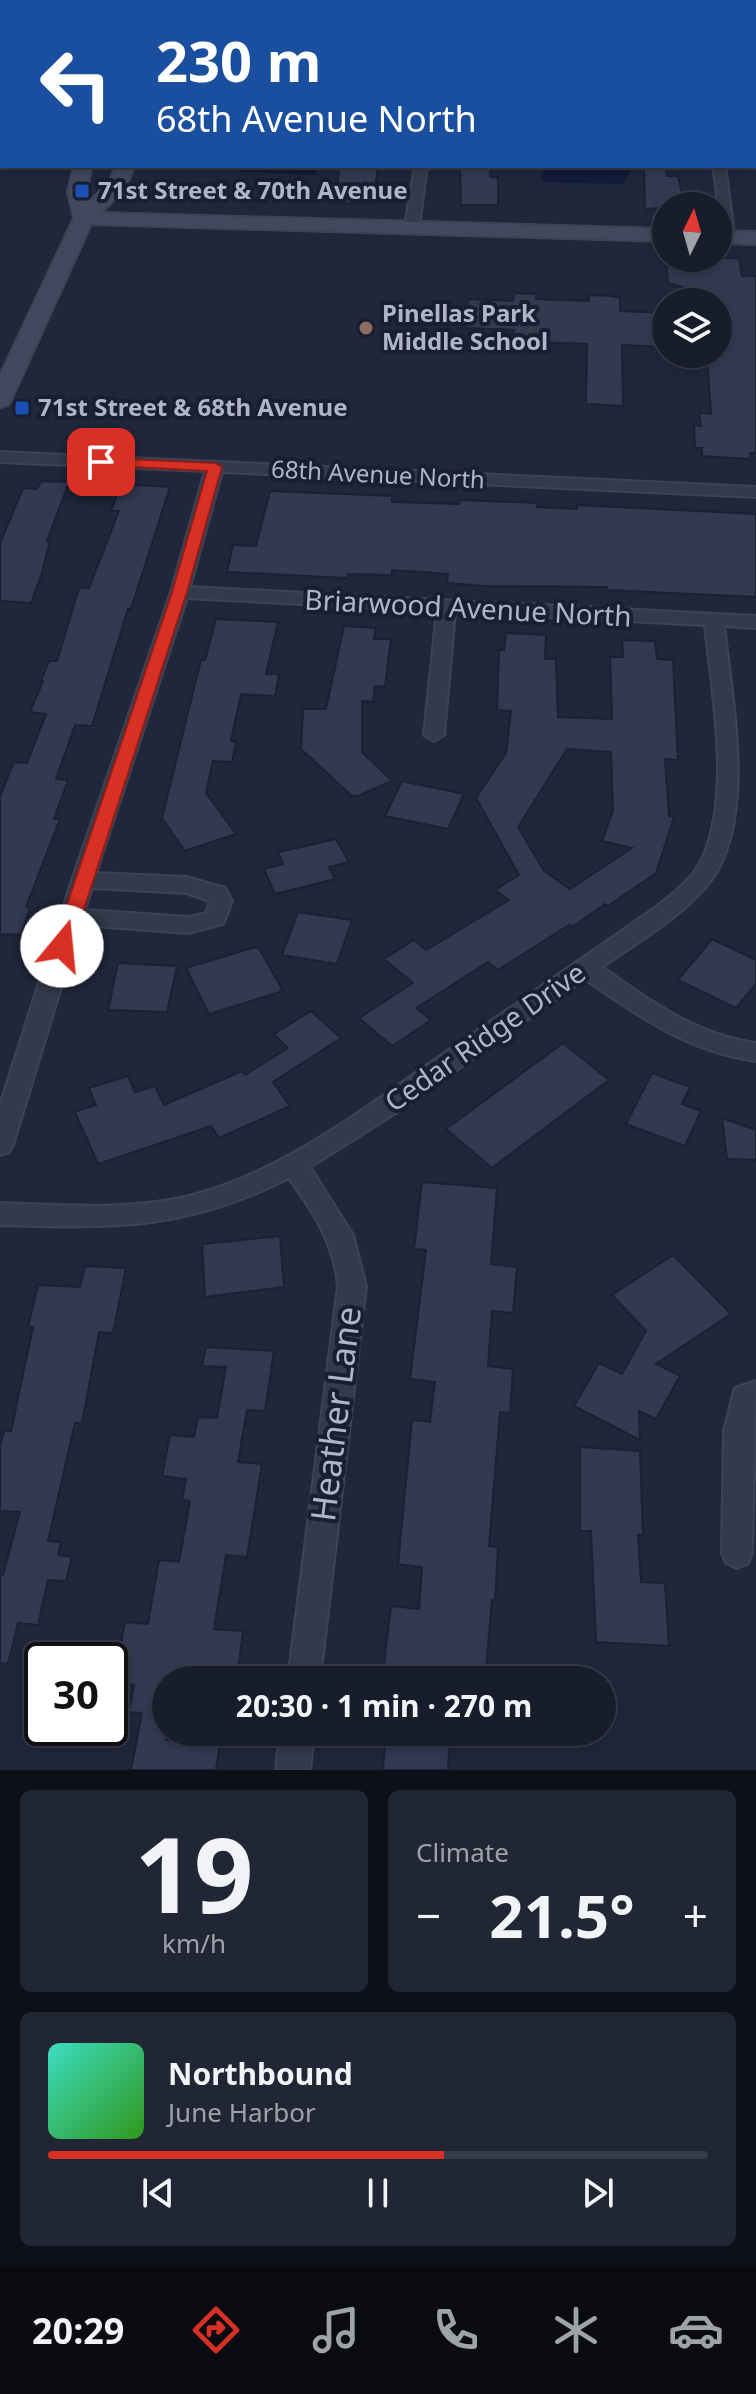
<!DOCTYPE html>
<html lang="en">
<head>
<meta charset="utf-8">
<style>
  :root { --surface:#181d2c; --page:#212634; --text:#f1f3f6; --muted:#9fa2a9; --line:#363b48; --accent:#d93025 }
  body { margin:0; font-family:"Noto Sans",sans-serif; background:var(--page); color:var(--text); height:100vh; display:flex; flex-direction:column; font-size:30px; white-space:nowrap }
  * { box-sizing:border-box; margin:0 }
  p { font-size:26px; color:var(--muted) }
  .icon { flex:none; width:44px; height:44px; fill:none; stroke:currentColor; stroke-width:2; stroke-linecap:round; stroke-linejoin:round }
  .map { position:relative; height:1770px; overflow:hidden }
  .drawer { display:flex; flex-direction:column; gap:20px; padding:20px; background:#0d1018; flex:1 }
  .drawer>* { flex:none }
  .hud { position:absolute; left:0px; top:0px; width:756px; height:168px; box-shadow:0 4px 12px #0003,0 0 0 2px var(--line); background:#1a4fa0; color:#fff; overflow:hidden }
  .needle { width:52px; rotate:5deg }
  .controls { position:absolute; left:652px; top:192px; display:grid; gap:16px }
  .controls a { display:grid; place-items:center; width:80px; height:80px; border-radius:50%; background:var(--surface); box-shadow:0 4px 12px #0003,0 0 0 2px var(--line); font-size:40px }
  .speed { position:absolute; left:24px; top:1642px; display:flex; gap:16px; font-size:40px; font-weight:700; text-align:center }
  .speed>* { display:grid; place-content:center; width:104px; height:104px; border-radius:50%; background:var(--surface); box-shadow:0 4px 12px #0003,0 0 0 2px var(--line); line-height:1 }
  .speed .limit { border:4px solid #111; border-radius:12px; background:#fff; color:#111 }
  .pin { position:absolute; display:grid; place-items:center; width:68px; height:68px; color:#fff; margin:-34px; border-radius:16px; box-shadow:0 4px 12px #0006 }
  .me { position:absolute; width:88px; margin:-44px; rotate:17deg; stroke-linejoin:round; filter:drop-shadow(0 0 6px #0008) }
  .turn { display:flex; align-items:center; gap:28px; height:168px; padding:0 24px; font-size:36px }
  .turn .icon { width:104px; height:104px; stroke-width:2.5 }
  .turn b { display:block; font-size:56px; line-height:68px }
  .big { font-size:60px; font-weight:700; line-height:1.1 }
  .drawer .tile { flex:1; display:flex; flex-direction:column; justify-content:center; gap:12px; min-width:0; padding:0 28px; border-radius:12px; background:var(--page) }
  .drawer .dial { align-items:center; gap:0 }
  .dial b { font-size:104px; line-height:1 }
  .song { display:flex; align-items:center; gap:24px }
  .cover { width:96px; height:96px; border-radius:12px; background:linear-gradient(135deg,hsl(170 70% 55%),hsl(110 70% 35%)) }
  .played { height:8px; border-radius:4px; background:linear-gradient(90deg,var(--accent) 60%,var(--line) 60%) }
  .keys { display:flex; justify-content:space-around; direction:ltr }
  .heat { display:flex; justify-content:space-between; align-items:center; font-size:44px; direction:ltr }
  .drawer .tiles { flex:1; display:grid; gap:20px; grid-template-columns:1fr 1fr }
  .tile:last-child { grid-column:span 2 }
  .trip { position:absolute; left:152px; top:1666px; width:464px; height:80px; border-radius:40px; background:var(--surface); box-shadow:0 4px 12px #0003,0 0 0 2px var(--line); font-weight:700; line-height:80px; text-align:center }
  .menu { display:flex; height:128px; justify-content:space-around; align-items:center; background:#0a0c12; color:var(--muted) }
  .menu .icon { width:56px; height:56px }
  .menu .active { color:var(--accent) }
  .menu b { font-size:36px; color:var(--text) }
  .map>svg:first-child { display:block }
  .water { fill:#131c39 }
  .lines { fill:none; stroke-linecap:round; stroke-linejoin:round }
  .stream { stroke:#131c39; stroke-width:4 }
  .building { fill:#323a52; stroke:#1b2132; stroke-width:2; fill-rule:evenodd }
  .street-casing { stroke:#3d4354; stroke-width:4 }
  .secondary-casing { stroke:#3d4354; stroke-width:4 }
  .street { fill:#343a4b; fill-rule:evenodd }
  .secondary { fill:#42485e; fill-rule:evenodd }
  .route { fill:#d93025; stroke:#8d1f18; stroke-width:2 }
  .transit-dot { fill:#1a4fb4; stroke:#1a1f30; stroke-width:3 }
  .education-dot { fill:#8d6e63; stroke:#1a1f30; stroke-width:3 }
  .labels { text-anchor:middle; stroke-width:8; stroke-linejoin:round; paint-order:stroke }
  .far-poi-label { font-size:24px; font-weight:bold; fill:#afb4c7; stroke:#1a1f30; text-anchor:start }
  .far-street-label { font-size:24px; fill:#afb4c7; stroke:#1a1f30 }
  .street-label { font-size:28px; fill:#afb4c7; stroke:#1a1f30 }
  .near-street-label { font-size:34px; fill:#afb4c7; stroke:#1a1f30 }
</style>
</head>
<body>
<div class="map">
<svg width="756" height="1770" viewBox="0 0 756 1770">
  <rect width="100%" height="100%" fill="#20273b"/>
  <path class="water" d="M240 166H316L315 175 238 172Z
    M542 166H627L630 173 622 184 542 182Z"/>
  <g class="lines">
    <path class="stream" d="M477 2 485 0"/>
  </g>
  <path class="building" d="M340 166H378L373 204 334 203Z
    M460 166H491L490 177H498V205H461Z
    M644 166H666L667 176H678L685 206 645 209Z
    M666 258H739L742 276H756V453H750V459L702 456V448H695L694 425 701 426 699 413 711 414 707 358H718V297L668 283Z
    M514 293 536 294V299L589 301V295L612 296 620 298V311L666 313V347L622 345 623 406 586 404 587 344 513 341 514 330 465 328 468 299 513 301Z
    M41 481 69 482 47 541H50L41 576 31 603 0 601V544L23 488 37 489Z
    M121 484 170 487 131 609H128L92 726 75 725 56 779 68 780 54 819H60L26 907H30L21 935 0 934V796L14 762 27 763 46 714 30 712 43 681H41L49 661H57L79 588H89L119 511H111Z
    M270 491 392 496V502L459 504 460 500 537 503V507L577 509V505L756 514V597L607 590V587L484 586 447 583 448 574 392 570V575L348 574 347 578 227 572 233 545 256 546Z
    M216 619 278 622 266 674H279L275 696 241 694 231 741 236 742 232 762 213 761 206 793 236 834 185 851 162 818 201 660H205Z
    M344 626 376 628 374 639H391L385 687 375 686 373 702 362 701V752L392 781 358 796H352L301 749 303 709H326Z
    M506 633 546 635 545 659H556L558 717 612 719 610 657H623L622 640 655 641 657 659 673 660 678 760 665 759 669 816 674 817 656 873 608 906 605 904 572 927 569 925 498 970 488 962 416 1008 431 1020 392 1046 359 1018 413 983 384 959 414 940 426 950 509 900 495 890 519 875 476 798 506 753 511 711 497 710 499 650H504ZM567 749 611 752 613 811 602 841 632 848 570 889 544 871 518 827Z
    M402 781 464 794 448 829 385 816Z
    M336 839 349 862 329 867 335 879 275 894 264 869 283 864 278 852Z
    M298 912 352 920 337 964 282 955Z
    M712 939 756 960V984L736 1008 678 980Z
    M252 948H259L283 991 209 1014 186 968Z
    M118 963 177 966 167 1012 108 1010Z
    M311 1011 341 1038 273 1082 290 1106 219 1138 211 1126 98 1164 75 1112 96 1105 89 1088 128 1076 135 1092 155 1086 164 1105 242 1071 245 1075 288 1048 274 1034Z
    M563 1043 609 1080 492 1168 446 1129Z
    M652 1073 690 1087 682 1104 701 1111 685 1146 626 1124Z
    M722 1118 756 1130V1160L727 1159Z
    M422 1182 497 1188 491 1264 517 1267 513 1313 492 1311 488 1366 513 1369 510 1413 500 1412 489 1546 498 1547 495 1600H492L485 1680H382L391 1606 419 1609 422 1567 398 1564 412 1420 430 1422 435 1382 410 1379 426 1250 414 1249Z
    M280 1236 284 1287 205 1297 202 1244Z
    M673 1255 731 1314 656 1364 680 1376 656 1419 639 1411 640 1440 574 1406 599 1363 622 1374 646 1331 612 1295Z
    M85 1266 126 1268 113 1333 99 1332 82 1423H75L48 1541 61 1542 58 1555 72 1557 66 1581 48 1580 38 1625 18 1623 8 1664 0 1663V1574L3 1575 20 1512 0 1511V1446L4 1431H11L33 1327H28L38 1285 80 1287Z
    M206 1347 274 1351 265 1411 247 1410 238 1462 262 1464 247 1557 226 1555 214 1629 243 1631 237 1680H166V1740L220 1744 216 1770H131L142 1713 129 1712 134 1685 114 1683 125 1622 148 1624 159 1560 179 1562 190 1501 182 1500 186 1479 162 1476 170 1435 194 1437 198 1417 217 1418 226 1367 202 1366Z
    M580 1447 640 1451 643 1535H638L641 1582 665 1583 669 1646 596 1642 591 1531H580Z
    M386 1732 450 1734 448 1770H383Z"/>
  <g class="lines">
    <defs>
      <path id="street" d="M754 112H756V120H754Z
        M415 166H427L419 226 412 230 405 226Z
        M713 166H725L735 240 723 237Z
        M0 452 756 487V497L222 472 190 587 756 616V628L724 626C732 699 756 816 712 879 684 916 639 941 602 967 650 1001 696 1035 756 1043V1061C690 1052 639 1017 585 979L397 1112 310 1167 353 1235 366 1286 320 1680H288L338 1286C334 1243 314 1213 289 1178 184 1231 113 1228 0 1225V1203C64 1205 131 1211 193 1195 283 1171 360 1111 436 1059 509 1008 582 958 655 908 672 894 693 879 702 859 732 793 712 695 705 625L455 612 444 735 434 741 424 735 437 611 187 598 96 873 186 877 225 888 232 901 223 924 188 933 80 925 13 1145 9 1152 0 1155V1105L72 880 171 592 205 471 0 462ZM92 888 186 893 210 901 206 913 188 917 85 910Z
        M756 1381 752 1553 748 1563 737 1568 726 1563 722 1553 724 1430 735 1388Z
        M280 1732H314L310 1770H276Z"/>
      <path id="secondary" d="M152 0H168L151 2Z
        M186 0H202L185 2Z
        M74 166H92L87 186 89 202 109 183 116 166H134L125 189 100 213 666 229V241L91 224 11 400 8 405 0 407V376L74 218 68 192Z
        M718 231 756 232V244L718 243Z"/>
    </defs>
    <use href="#street" class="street-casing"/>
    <use href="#secondary" class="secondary-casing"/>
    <use href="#street" class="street"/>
    <use href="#secondary" class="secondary"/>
  </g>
  <path class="route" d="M101 458 215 463 222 467 187 592 72 946 62 952 53 946 172 592 207 471 96 465V459Z"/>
  <g class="transit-dot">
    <rect x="74" y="183" width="16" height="16" rx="4"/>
    <rect x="14" y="400" width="16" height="16" rx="4"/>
  </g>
  <circle class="education-dot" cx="366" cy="328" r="8"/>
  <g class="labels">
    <g class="far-poi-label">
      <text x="98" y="199">71st Street &amp; 70th Avenue</text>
      <text x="382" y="322">Pinellas Park<tspan x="382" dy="28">Middle School</tspan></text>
      <text x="38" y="416">71st Street &amp; 68th Avenue</text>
    </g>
    <g class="far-street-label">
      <text transform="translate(378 475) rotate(3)" y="8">68th Avenue North</text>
    </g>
    <g class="street-label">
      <text transform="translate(468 608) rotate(3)" y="10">Briarwood Avenue North</text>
      <text transform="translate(485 1037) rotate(-35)" y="10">Cedar Ridge Drive</text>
    </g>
    <g class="near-street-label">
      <text transform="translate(336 1414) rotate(-83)" y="12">Heather Lane</text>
    </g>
  </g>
</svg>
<div class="controls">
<a><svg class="needle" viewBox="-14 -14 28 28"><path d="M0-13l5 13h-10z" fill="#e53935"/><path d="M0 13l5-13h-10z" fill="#9fa2a9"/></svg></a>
<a><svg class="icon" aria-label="layers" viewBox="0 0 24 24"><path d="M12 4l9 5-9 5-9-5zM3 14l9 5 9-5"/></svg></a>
</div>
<div class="speed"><div class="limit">30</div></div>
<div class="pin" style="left:101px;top:462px;background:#d93025"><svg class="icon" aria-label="arrive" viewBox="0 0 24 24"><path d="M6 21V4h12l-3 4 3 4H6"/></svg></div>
<svg class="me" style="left:62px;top:946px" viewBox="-20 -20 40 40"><circle r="19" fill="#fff"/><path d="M0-13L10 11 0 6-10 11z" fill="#d93025"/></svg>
<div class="trip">20:30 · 1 min · 270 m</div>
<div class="hud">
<div class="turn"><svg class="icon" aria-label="left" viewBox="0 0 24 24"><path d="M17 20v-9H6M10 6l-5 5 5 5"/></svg><div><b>230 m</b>68th Avenue North</div></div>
</div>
</div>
<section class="drawer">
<div class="tiles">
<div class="tile dial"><b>19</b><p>km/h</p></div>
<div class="tile"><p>Climate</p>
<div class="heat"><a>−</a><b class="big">21.5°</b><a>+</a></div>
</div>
<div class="tile">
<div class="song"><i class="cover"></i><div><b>Northbound</b><p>June Harbor</p></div></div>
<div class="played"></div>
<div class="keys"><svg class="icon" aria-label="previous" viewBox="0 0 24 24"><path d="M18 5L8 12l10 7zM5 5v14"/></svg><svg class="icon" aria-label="pause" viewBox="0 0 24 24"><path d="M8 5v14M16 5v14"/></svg><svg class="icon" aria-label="next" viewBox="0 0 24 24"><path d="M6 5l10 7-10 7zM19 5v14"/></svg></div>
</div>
</div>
</section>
<nav class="menu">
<b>20:29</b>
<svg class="icon active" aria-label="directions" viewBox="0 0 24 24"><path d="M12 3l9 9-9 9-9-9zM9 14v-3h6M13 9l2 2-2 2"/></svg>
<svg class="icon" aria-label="music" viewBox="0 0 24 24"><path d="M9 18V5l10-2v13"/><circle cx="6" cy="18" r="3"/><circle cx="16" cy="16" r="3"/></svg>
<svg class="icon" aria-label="phone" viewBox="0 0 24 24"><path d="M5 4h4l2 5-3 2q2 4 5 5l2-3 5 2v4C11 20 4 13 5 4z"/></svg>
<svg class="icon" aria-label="climate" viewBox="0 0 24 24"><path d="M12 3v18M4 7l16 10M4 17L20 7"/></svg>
<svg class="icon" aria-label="car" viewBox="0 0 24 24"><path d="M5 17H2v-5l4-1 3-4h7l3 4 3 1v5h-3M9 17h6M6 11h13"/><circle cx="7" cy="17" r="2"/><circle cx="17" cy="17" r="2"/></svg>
</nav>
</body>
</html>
